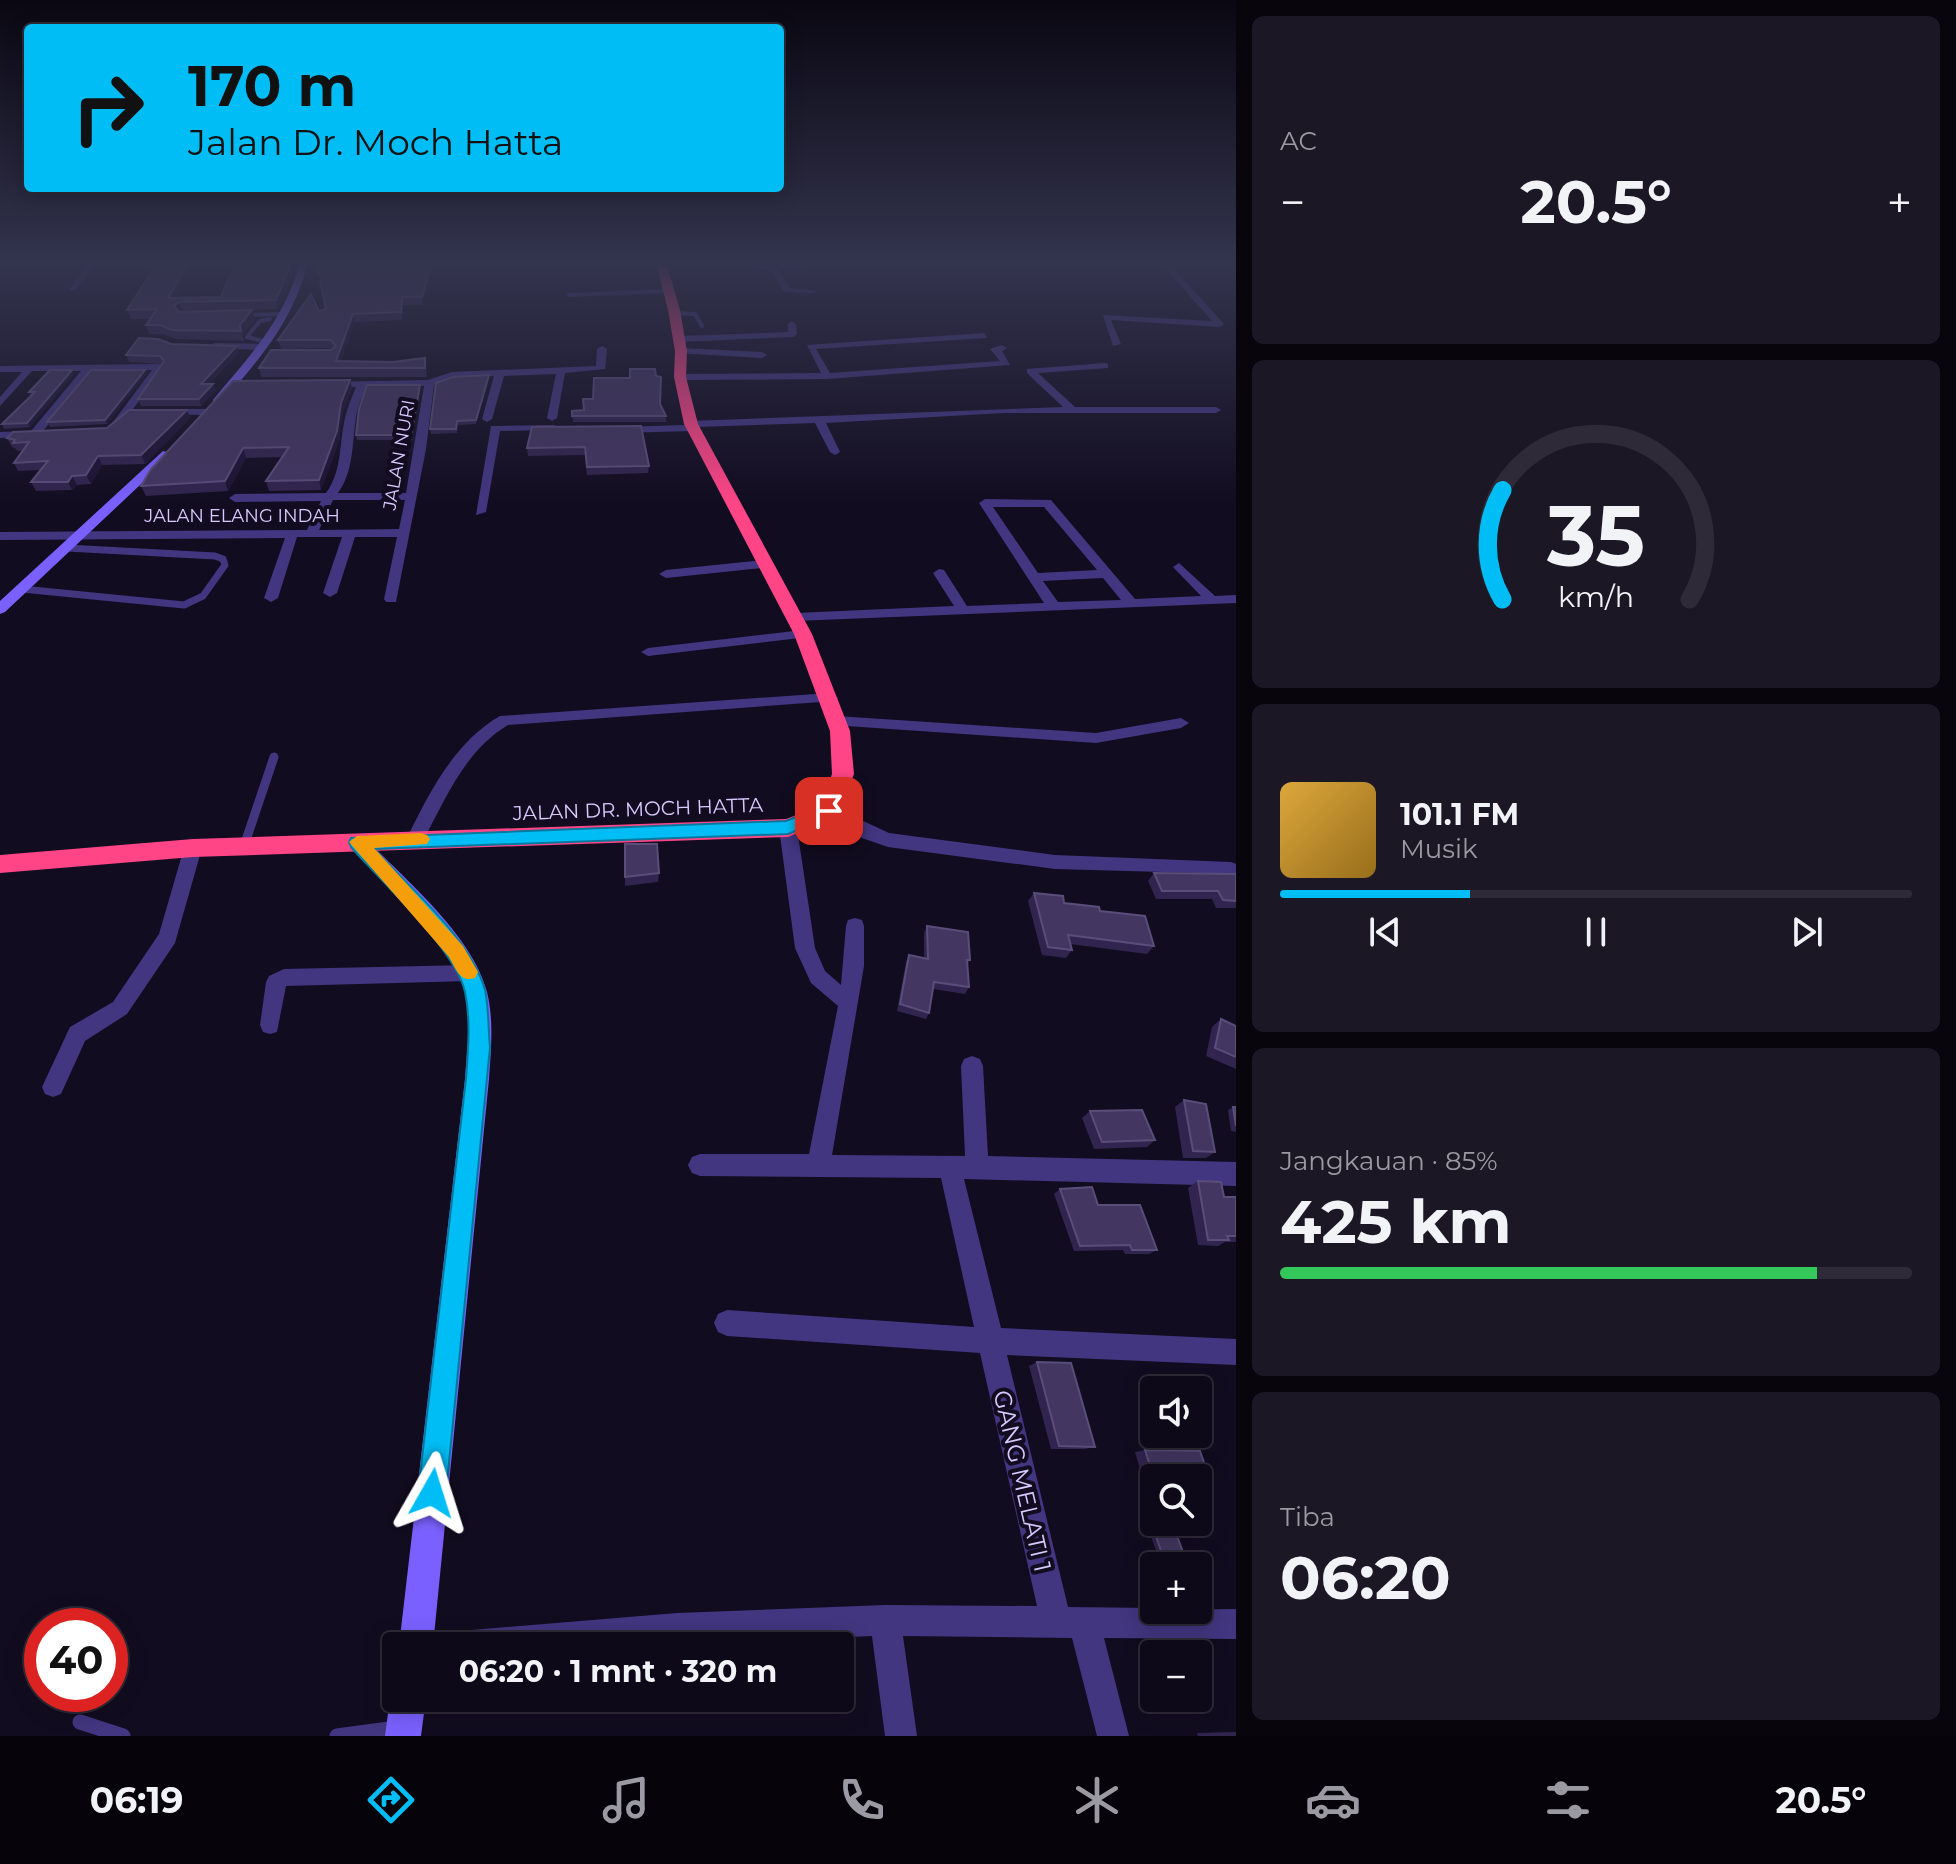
<!DOCTYPE html>
<html lang="id">
<head>
<meta charset="utf-8">
<style>
  :root { --surface:#0e0918; --page:#1c1725; --text:#f1f3f6; --muted:#9b9aa2; --line:#2e2a37; --accent:#00bdf5 }
  body { margin:0; font-family:Montserrat,sans-serif; background:var(--page); color:var(--text); height:100vh; display:flex; flex-direction:column; font-size:30px; white-space:nowrap }
  * { box-sizing:border-box; margin:0 }
  p { font-size:26px; color:var(--muted) }
  .icon { flex:none; width:44px; height:44px; fill:none; stroke:currentColor; stroke-width:2; stroke-linecap:round; stroke-linejoin:round }
  .map { position:relative; flex:1; overflow:hidden }
  .panel { display:flex; flex-direction:column; gap:16px; padding:16px; background:#08050d; width:720px }
  .panel>* { flex:none }
  .hud { position:absolute; left:24px; top:24px; width:760px; height:168px; border-radius:8px; box-shadow:0 4px 20px #0003,0 0 0 2px var(--line); background:#00bdf5; color:#111; overflow:hidden }
  .buttons { position:absolute; left:1140px; top:1376px; display:grid; gap:16px }
  .buttons a { display:grid; place-items:center; width:72px; height:72px; border-radius:8px; background:var(--surface); box-shadow:0 4px 20px #0003,0 0 0 2px var(--line); font-size:40px }
  .speed { position:absolute; left:24px; top:1608px; display:flex; gap:16px; font-size:40px; font-weight:700; text-align:center }
  .speed>* { display:grid; place-content:center; width:104px; height:104px; border-radius:50%; background:var(--surface); box-shadow:0 4px 20px #0003,0 0 0 2px var(--line); line-height:1 }
  .speed .limit { border:12px solid #d22; background:#fff; color:#111 }
  .pin { position:absolute; display:grid; place-items:center; width:68px; height:68px; color:#fff; margin:-34px; border-radius:16px; box-shadow:0 4px 12px #0006 }
  .me { position:absolute; width:88px; margin:-44px; rotate:6deg; stroke-linejoin:round; filter:drop-shadow(0 0 6px #0008) }
  .turn { display:flex; align-items:center; gap:28px; height:168px; padding:0 32px; font-size:36px }
  .turn .icon { width:104px; height:104px; stroke-width:2.5 }
  .turn b { display:block; font-size:56px; line-height:68px }
  .big { font-size:60px; font-weight:700; line-height:1.1 }
  .panel .tile { flex:1; display:flex; flex-direction:column; justify-content:center; gap:12px; min-width:0; padding:0 28px; border-radius:12px; background:var(--page) }
  .panel .dial { align-items:center; gap:0 }
  .dial svg { height:208px; overflow:visible; fill:none; stroke:var(--line); stroke-width:7; stroke-linecap:round; text-anchor:middle }
  .dial text { fill:var(--text); stroke:none }
  .song { display:flex; align-items:center; gap:24px }
  .cover { width:96px; height:96px; border-radius:12px; background:linear-gradient(135deg,hsl(40 70% 55%),hsl(40 70% 35%)) }
  .played { height:8px; border-radius:4px; background:linear-gradient(90deg,var(--accent) 30%,var(--line) 30%) }
  .keys { display:flex; justify-content:space-around; direction:ltr }
  .heat { display:flex; justify-content:space-between; align-items:center; font-size:44px; direction:ltr }
  .charge { height:12px; border-radius:6px; background:linear-gradient(90deg,#34c759 85%,var(--line) 0) }
  .trip { position:absolute; left:382px; top:1632px; width:472px; height:80px; border-radius:8px; background:var(--surface); box-shadow:0 4px 20px #0003,0 0 0 2px var(--line); font-weight:700; line-height:80px; text-align:center }
  .tab-bar { display:flex; height:128px; justify-content:space-around; align-items:center; background:#06040a; color:var(--muted) }
  .tab-bar .icon { width:56px; height:56px }
  .tab-bar .current { color:var(--accent) }
  .tab-bar b { font-size:36px; color:var(--text) }
  main { display:flex; flex:1; min-height:0 }
  .map>svg:first-child { display:block }
  .lines { fill:none; stroke-linecap:round; stroke-linejoin:round }
  .lane-far3 { stroke:#423680; stroke-width:4 }
  .lane-far2 { stroke:#423680; stroke-width:7 }
  .lane-far1 { stroke:#423680; stroke-width:9 }
  .lane { stroke:#423680; stroke-width:15 }
  .street { fill:#423680; fill-rule:evenodd }
  .secondary { fill:#7a61ff; fill-rule:evenodd }
  .highway { fill:#ff4586; fill-rule:evenodd }
  .wall { fill:#31244e }
  .shaded-wall { fill:#1d1334 }
  .building { fill:#433661; stroke:#5a4d7a; stroke-width:2 }
  .route { fill:#00bdf5; stroke:#007b9f; stroke-width:2 }
  .slow { fill:#f59e0b }
  .labels { text-anchor:middle; stroke-width:8; stroke-linejoin:round; paint-order:stroke }
  .far-street-label { font-size:18px; fill:#d7caff; stroke:#120c20 }
  .street-label { font-size:20px; fill:#d7caff; stroke:#120c20 }
  .near-street-label { font-size:24px; fill:#d7caff; stroke:#120c20 }
</style>
</head>
<body>
<main>
<div class="map">
<svg width="1236" height="1736" viewBox="0 0 1236 1736">
  <rect width="100%" height="100%" fill="#120c20"/>
  <g class="lines">
    <path class="lane-far3" d="M569 295 668 291
      M674 313 695 314 702 326
      M243 315 284 314
      M267 342 247 337 260 321 270 319"/>
    <path class="lane-far2" d="M22 589 184 605 203 596 225 565 223 559 215 556 67 548"/>
    <path class="lane-far1" d="M244 846 274 757"/>
    <path class="lane" d="M80 1722 123 1736
      M337 1736 396 1728"/>
    <path class="street" d="M89 262H97L75 290H69Z
      M747 262 759 265 804 262V268L778 269 790 288 816 291 812 293 784 292 770 269H754Z
      M1160 262H1168L1224 324 1220 327 1111 320 1121 344 1113 346 1103 315 1212 321Z
      M792 321 796 324 797 334 793 337 679 342 674 339 679 336 788 332V324Z
      M984 333 987 338 816 349 830 373 1000 361 990 349 1002 345 1007 348 1002 351 1010 365 827 379 680 380 675 377 680 374 821 373 807 345Z
      M214 343 263 344 268 347 263 350 211 348Z
      M602 346 607 349 605 369 565 373 557 418 552 421 547 418 556 374 504 376 492 419 487 422 482 419 494 376 453 378 434 385 426 449 396 602H386L384 599 397 537H355L337 593 330 597 323 593 342 537H297L278 598 271 602 264 598 285 538 0 540V532L307 530 321 501 235 502 229 498 235 494 326 493C344 469 338 439 347 411 349 403 353 395 356 387H329L326 386V382L428 380 452 372 596 366 597 349ZM424 386 406 493H338C354 471 352 443 356 418 357 407 362 397 366 387ZM333 500H405L399 529 319 530Z
      M681 348 762 352 767 355 762 358 678 353Z
      M1105 363 1108 364V368L1038 373 1075 407H1216L1221 410 1216 413H1004L826 423 840 452 835 455 830 452 815 423 697 427 692 431 619 433 614 430 619 427 686 425 691 421 1063 407 1027 373V369Z
      M159 364 164 367 119 428 110 426 152 370 91 371 39 436 0 438V432L31 431 81 371H32L0 406V397L22 372H0V366Z
      M163 409H207L212 412 207 415 159 414V410Z
      M554 425 559 428 558 430 500 431 486 512 476 515 491 426Z
      M985 499 1051 500 1135 599 1201 596 1173 567 1179 563 1215 596 1236 595V603L795 621 788 617 795 613 954 606 933 573 939 569 944 570 967 606 1044 603 979 503ZM993 507H1044L1097 570 1038 573ZM1103 578 1121 600 1058 602 1043 581Z
      M765 560 770 561V567L666 578 659 574 666 570Z
      M803 630 808 631V637L648 656 641 652 648 648Z
      M830 693 838 698 835 701 508 725C464 751 444 802 421 845H409L406 840C428 795 454 742 500 716Z
      M837 716 1096 733 1181 718 1189 723 1181 728 1096 743 832 725 829 721 832 717Z
      M829 805 889 833 1055 855 1231 862 1236 864V874L1055 869 888 847 859 837 823 815 820 811Z
      M788 822 797 828 815 948 825 971 841 985 846 926 848 920 855 918 862 920 864 926V966L832 1155 965 1156 961 1066 964 1059 972 1056 980 1059 983 1066 988 1156 1236 1162V1186L964 1179 1001 1328 1236 1339V1365L1007 1355 1068 1607 1154 1608V1610L1236 1609V1639L1104 1638 1129 1736H1097L1072 1638 903 1636 917 1736H885L872 1636 648 1646H455L460 1635 471 1630 677 1613 885 1605 1037 1606 980 1353 727 1336 718 1332 714 1323 718 1314 727 1310 974 1327 941 1178 700 1176 692 1173 688 1165 692 1157 700 1154H809L838 1006 811 983 795 948 779 828Z
      M193 841 202 848 175 943 127 1014 85 1041 61 1094 53 1097 45 1094 42 1087 70 1027 113 1002 159 934 184 848Z
      M469 965 476 967 479 973 476 979 469 981 286 986 277 1032 270 1034 263 1032 260 1025 266 982 269 976 284 969Z"/>
    <path class="secondary" d="M300 262H308C293 322 260 358 221 404H213V400C251 354 284 321 300 262Z
      M163 451 173 454 5 612 0 614V601Z
      M357 835 364 837C404 879 472 934 487 992 494 1020 491 1050 489 1079L433 1646H399L465 1079C467 1047 473 1011 461 980 445 937 382 882 350 847L347 842 350 837Z
      M395 1685 396 1698H426L421 1736H385L390 1698Z"/>
    <path class="highway" d="M656 262H666L680 310 687 351 686 377 698 424 812 634 850 731 854 774 837 817 788 837 193 857 0 873V855L193 839 786 819 820 806 832 774 830 731 794 634 684 424 674 377 675 351 668 310Z"/>
  </g>
  <path class="wall" d="M116 262H207L196 263 176 298 221 297 236 262H294L295 265 252 267 251 268 292 275 278 309 181 312 255 320 243 334 244 341 176 339 163 334H149L146 325 150 319H131L127 310 157 265 116 264Z
    M316 262H435L423 305H403L402 320 355 322 341 361 393 362 425 358 427 377H261L259 368 333 348 281 349 278 340 319 311 326 309Z
    M171 344 237 346 239 352 210 384 216 390 201 406H141L138 399 163 364 129 362 126 355Z
    M145 370 146 374 107 424 50 427 47 422Z
    M74 374 30 427 4 429 2 424 31 396 29 392Z
    M489 379 476 424 458 425 457 433 431 434 430 429Z
    M350 380 352 389 343 412 339 441 321 490 269 491 266 481 282 457 246 458 228 491 146 496 141 486Z
    M420 385V389L412 440H357L356 435Z
    M593 399 660 404 666 416V422H573L572 411 584 410Z
    M187 410 190 418 145 464 102 465 91 484 77 485 72 490 36 491 31 482 41 470 18 471 14 463 22 451H17L15 448 12 447 7 438 107 428Z
    M532 427 649 466 648 473 587 475 585 455 528 456 527 448Z
    M625 844 659 873 658 882 625 886Z
    M1154 873 1236 874V908H1216L1212 899H1156L1148 881Z
    M1034 893 1064 903 1100 911 1154 946 1147 954 1070 944 1072 950 1066 958 1042 955 1028 901Z
    M927 926 970 960 967 964 969 987 965 994 933 989 929 1013 926 1019 897 1011 906 962 909 955 924 959V933Z
    M1221 1019 1236 1026V1069L1206 1056 1212 1027Z
    M1184 1100 1215 1152 1206 1158H1183L1175 1107Z
    M1233 1107H1236V1132L1231 1131 1228 1110Z
    M1090 1111 1155 1140 1147 1147 1094 1149 1082 1118Z
    M1198 1181 1224 1197H1236V1242H1225L1218 1246 1198 1245 1188 1188Z
    M1060 1189 1098 1205 1157 1250 1149 1254H1125L1123 1250 1074 1251 1054 1194Z
    M1037 1362 1095 1447 1085 1449H1051L1029 1366Z
    M1145 1450 1210 1480 1198 1482V1478H1154V1482H1144L1135 1452Z
    M1144 1515H1154L1188 1566H1161Z
    M1236 1732V1736H1198L1197 1733Z"/>
  <path class="shaded-wall" d="M189 262 196 263 171 308 168 298Z
    M246 262H250L252 267 247 273 245 264Z
    M432 262H435L423 305 422 297Z
    M290 267 292 275 278 309 276 300Z
    M179 302 182 311 177 315 174 306Z
    M252 310 255 320 243 334 244 341 240 325Z
    M353 314 355 322 338 369 336 361Z
    M237 346 239 352 204 391 201 384Z
    M72 370 74 374 30 427 27 423Z
    M145 370 146 374 107 424 105 420Z
    M489 375V379L476 424V420Z
    M350 380 352 389 343 412 339 441 321 490 319 480 341 403Z
    M213 384 216 390 201 406 199 399Z
    M420 385V389L412 440 411 435Z
    M187 410 190 418 145 464 141 455Z
    M243 448 246 458 228 491 225 481Z
    M98 456 102 465 91 484 86 475Z
    M72 476 77 485 72 490 68 482Z"/>
  <path class="building" d="M158 262H189L168 298 221 297 236 262H246L245 264 250 268 290 267 276 300 179 302 174 306 179 312 252 310 240 325 241 331 172 330 160 325H146L157 309 127 310Z
    M316 262H432L422 297H402L401 312 353 314 336 361 393 362 425 358V368H259L271 350H331L336 346 331 340H278L311 294 319 311 326 309 320 282 323 277 318 273Z
    M139 338 158 339 171 344 237 346 201 384H213L199 399H138L164 361 160 356 126 355Z
    M630 369H655L656 376 661 377 660 404 666 416H572V411L584 410 583 399H593L594 378H630Z
    M50 370H72L27 423 2 424 35 392H29Z
    M91 370H145L105 420 47 422Z
    M489 375 476 420 457 421 456 429H430L436 383 453 377Z
    M350 380 341 403 337 431 319 480 266 481 289 447 243 448 225 481 141 486 151 469 233 381Z
    M367 385H420L411 435H356L359 409Z
    M129 410H187L141 455 98 456 86 475 72 476 68 482H31L48 461 14 463 29 442 13 443 15 440 7 438 13 432 107 428Z
    M641 426 649 466 587 467 585 447 527 448 532 427Z
    M625 844H657L659 873 625 877Z
    M1154 873 1236 874V901L1223 900 1218 891H1162Z
    M1034 893 1063 896 1064 903 1099 907 1100 911 1145 916 1154 946 1068 935 1072 950 1048 947Z
    M927 926 968 932 970 960H967L969 987 934 982 929 1013 900 1004 909 955 928 959Z
    M1221 1019 1236 1026V1057L1215 1048Z
    M1184 1100 1206 1104 1215 1152 1193 1151Z
    M1233 1107H1236V1126Z
    M1142 1110 1155 1140 1102 1142 1090 1111Z
    M1198 1181 1221 1182 1224 1197H1236V1236H1227L1229 1240H1208Z
    M1092 1187 1098 1205H1140L1157 1250H1132L1130 1245 1080 1246 1060 1189Z
    M1037 1362 1071 1363 1095 1447 1059 1446Z
    M1145 1450 1200 1451 1210 1480H1198V1478H1154Z
    M1149 1515H1154V1522H1172L1188 1566H1166Z"/>
  <linearGradient id="sky" x2="0" y2="1"><stop stop-color="#0a0712"/><stop offset="0.52" stop-color="#33344e"/><stop offset="1" stop-color="#33344e" stop-opacity="0"/></linearGradient>
  <rect width="1236" height="505" fill="url(#sky)"/>
  <path class="route" d="M829 804 837 811 835 815 788 834 374 849C410 888 470 938 485 990 489 1008 488 1029 490 1047L446 1493 442 1503 432 1507 422 1503 418 1493 466 1079C468 1051 471 1020 465 992 456 950 382 882 351 847L349 842 351 838 786 821Z"/>
  <path class="slow" d="M421 833 427 835 430 839 427 844 374 848 463 946 478 972 475 978C460 983 456 969 449 957L349 842 357 836Z"/>
  <g class="labels">
    <g class="far-street-label">
      <text transform="translate(399 455) rotate(-80)" y="6">JALAN NURI</text>
      <text x="242" y="522">JALAN ELANG INDAH</text>
    </g>
    <g class="street-label">
      <text transform="translate(638 809) rotate(-2)" y="7">JALAN DR. MOCH HATTA</text>
    </g>
    <g class="near-street-label">
      <text transform="translate(1022 1481) rotate(77)" y="8">GANG MELATI 1</text>
    </g>
  </g>
</svg>
<div class="buttons">
<a><svg class="icon" aria-label="sound" viewBox="0 0 24 24"><path d="M4 9h4l5-4v14l-5-4H4zM17 9q2 3 0 6"/></svg></a>
<a><svg class="icon" aria-label="search" viewBox="0 0 24 24"><circle cx="10" cy="10" r="6"/><path d="M15 15l6 6"/></svg></a>
<a>+</a>
<a>−</a>
</div>
<div class="speed"><div class="limit">40</div></div>
<div class="pin" style="left:829px;top:811px;background:#d93025"><svg class="icon" aria-label="arrive" viewBox="0 0 24 24"><path d="M6 21V4h12l-3 4 3 4H6"/></svg></div>
<svg class="me" style="left:432px;top:1493px" viewBox="-20 -20 40 40"><path d="M0-17L14 15 0 8-14 15z" fill="#00bdf5" stroke="#fff" stroke-width="4"/></svg>
<div class="trip">06:20 · 1 mnt · 320 m</div>
<div class="hud">
<div class="turn"><svg class="icon" aria-label="right" viewBox="0 0 24 24"><path d="M7 20v-9h11M14 6l5 5-5 5"/></svg><div><b>170 m</b>Jalan Dr. Moch Hatta</div></div>
</div>
</div>
<section class="panel">
<div class="tile"><p>AC</p>
<div class="heat"><a>−</a><b class="big">20.5°</b><a>+</a></div>
</div>
<div class="tile dial"><svg viewBox="0 0 100 80">
<path d="M14 69A42 42 0 1 1 86 69"/>
<path d="M14 69A42 42 0 0 1 14 27" stroke="#00bdf5"/>
<text x="50" y="56" font-size="32" font-weight="700">35</text>
<text x="50" y="72" font-size="11">km/h</text>
</svg></div>
<div class="tile">
<div class="song"><i class="cover"></i><div><b>101.1 FM</b><p>Musik</p></div></div>
<div class="played"></div>
<div class="keys"><svg class="icon" aria-label="previous" viewBox="0 0 24 24"><path d="M18 5L8 12l10 7zM5 5v14"/></svg><svg class="icon" aria-label="pause" viewBox="0 0 24 24"><path d="M8 5v14M16 5v14"/></svg><svg class="icon" aria-label="next" viewBox="0 0 24 24"><path d="M6 5l10 7-10 7zM19 5v14"/></svg></div>
</div>
<div class="tile"><p>Jangkauan · 85%</p><b class="big">425 km</b><div class="charge"></div></div>
<div class="tile"><p>Tiba</p><b class="big">06:20</b></div>
</section>
</main>
<nav class="tab-bar">
<b>06:19</b>
<svg class="icon current" aria-label="directions" viewBox="0 0 24 24"><path d="M12 3l9 9-9 9-9-9zM9 14v-3h6M13 9l2 2-2 2"/></svg>
<svg class="icon" aria-label="music" viewBox="0 0 24 24"><path d="M9 18V5l10-2v13"/><circle cx="6" cy="18" r="3"/><circle cx="16" cy="16" r="3"/></svg>
<svg class="icon" aria-label="phone" viewBox="0 0 24 24"><path d="M5 4h4l2 5-3 2q2 4 5 5l2-3 5 2v4C11 20 4 13 5 4z"/></svg>
<svg class="icon" aria-label="climate" viewBox="0 0 24 24"><path d="M12 3v18M4 7l16 10M4 17L20 7"/></svg>
<svg class="icon" aria-label="car" viewBox="0 0 24 24"><path d="M5 17H2v-5l4-1 3-4h7l3 4 3 1v5h-3M9 17h6M6 11h13"/><circle cx="7" cy="17" r="2"/><circle cx="17" cy="17" r="2"/></svg>
<svg class="icon" aria-label="filters" viewBox="0 0 24 24"><path d="M4 7h16M4 17h16"/><circle cx="9" cy="7" r="2"/><circle cx="15" cy="17" r="2"/></svg>
<b>20.5°</b>
</nav>
</body>
</html>
